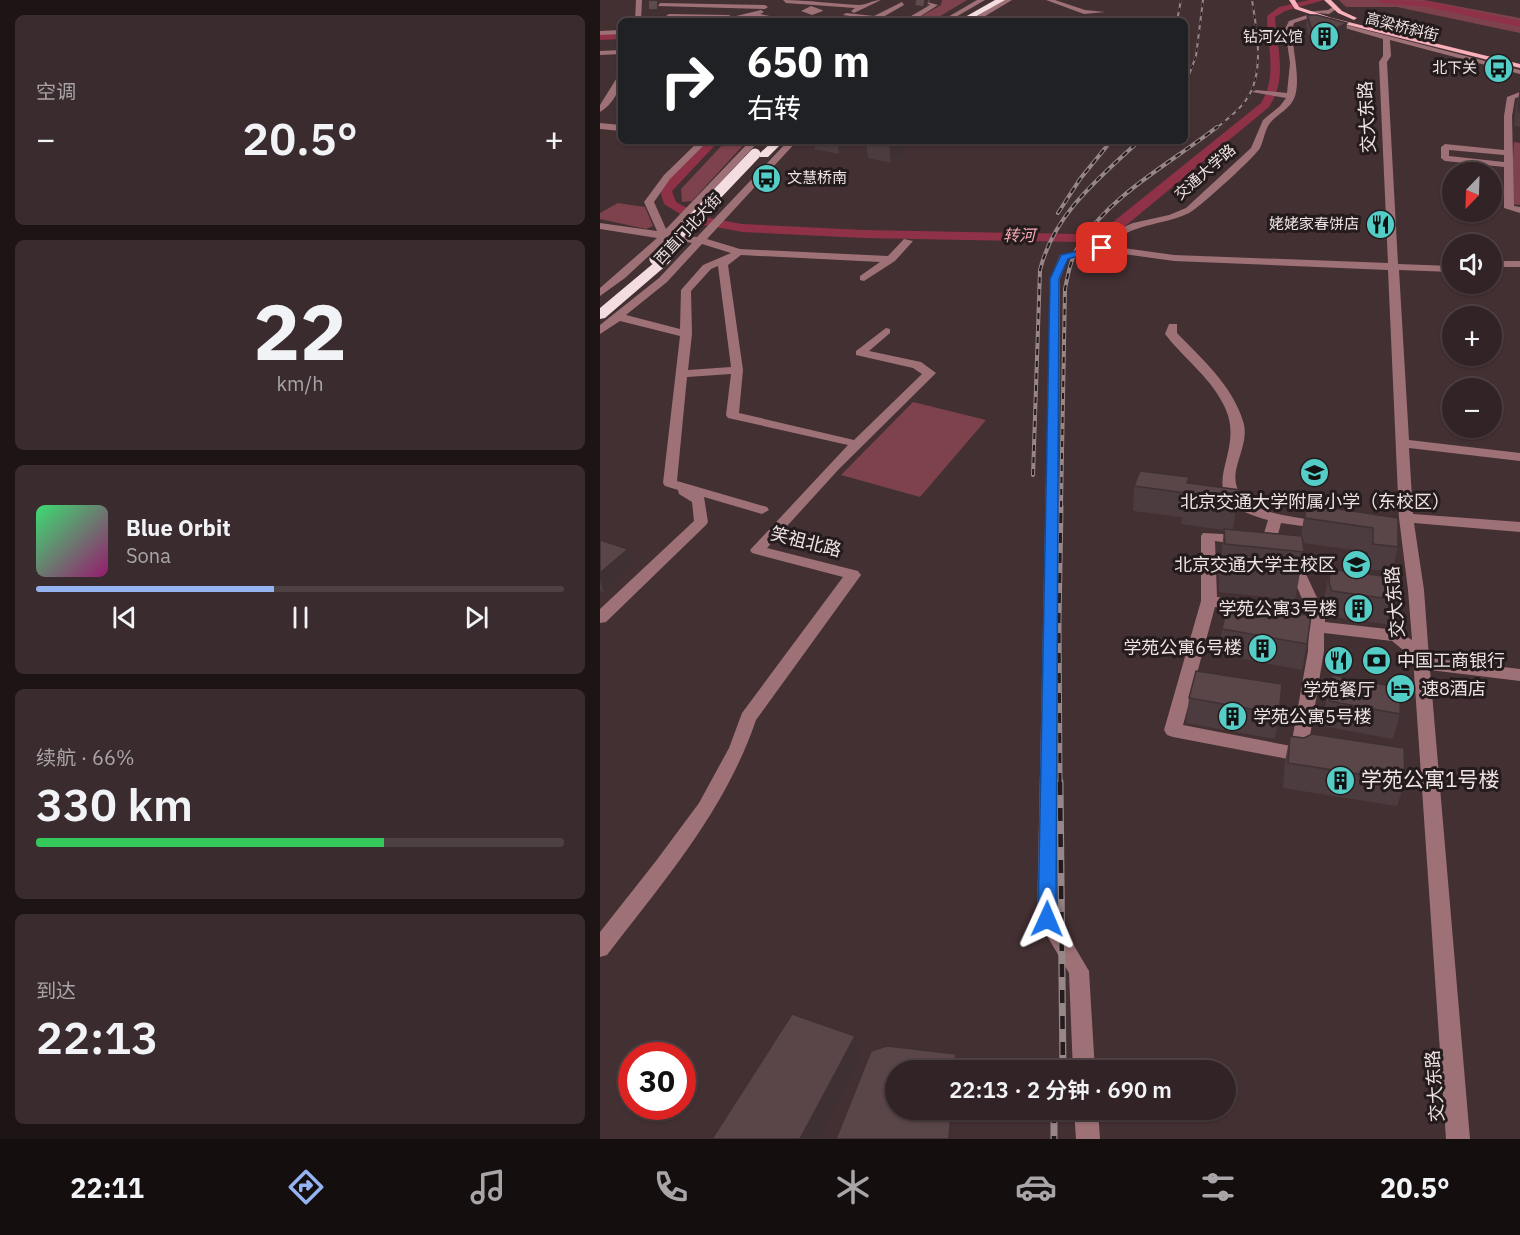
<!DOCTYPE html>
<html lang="zh">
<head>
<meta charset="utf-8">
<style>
  :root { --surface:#322426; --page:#3a2c2e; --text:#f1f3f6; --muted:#a8a4a7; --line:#4d4143; --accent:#95b2f1 }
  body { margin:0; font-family:"IBM Plex Sans","Noto Sans SC",sans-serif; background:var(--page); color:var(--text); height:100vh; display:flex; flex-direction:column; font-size:22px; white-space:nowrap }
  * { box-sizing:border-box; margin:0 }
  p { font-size:20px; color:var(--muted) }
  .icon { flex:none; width:33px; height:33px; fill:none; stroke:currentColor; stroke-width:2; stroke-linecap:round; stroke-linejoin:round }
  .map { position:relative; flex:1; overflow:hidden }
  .sheet { display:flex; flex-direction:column; gap:15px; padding:15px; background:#1c1415; width:600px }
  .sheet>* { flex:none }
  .hud { position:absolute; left:18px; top:18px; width:570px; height:126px; border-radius:9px; box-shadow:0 2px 4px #0004,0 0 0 2px var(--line); background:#202124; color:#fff; overflow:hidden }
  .needle { width:39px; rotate:203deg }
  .buttons { position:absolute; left:842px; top:162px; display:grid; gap:12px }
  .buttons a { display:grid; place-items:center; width:60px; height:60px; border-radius:50%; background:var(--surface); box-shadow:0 2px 4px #0004,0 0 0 2px var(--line); font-size:30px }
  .speed { position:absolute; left:18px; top:1042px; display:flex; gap:12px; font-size:30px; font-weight:700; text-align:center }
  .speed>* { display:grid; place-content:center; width:78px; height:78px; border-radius:50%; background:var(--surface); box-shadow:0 2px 4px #0004,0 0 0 2px var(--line); line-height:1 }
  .speed .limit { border:9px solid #d22; background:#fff; color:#111 }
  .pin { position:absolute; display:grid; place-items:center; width:51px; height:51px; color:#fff; margin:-26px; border-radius:12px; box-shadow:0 3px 9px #0006 }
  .me { position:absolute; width:66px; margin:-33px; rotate:1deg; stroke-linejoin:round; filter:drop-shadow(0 0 4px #0008) }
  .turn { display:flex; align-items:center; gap:21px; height:126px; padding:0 30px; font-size:27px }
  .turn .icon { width:78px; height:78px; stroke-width:2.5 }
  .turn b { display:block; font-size:42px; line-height:51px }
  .big { font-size:45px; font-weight:600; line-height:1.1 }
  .sheet .card { flex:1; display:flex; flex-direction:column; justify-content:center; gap:9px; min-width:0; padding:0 21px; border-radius:9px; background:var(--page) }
  .sheet .dial { align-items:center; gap:0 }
  .dial b { font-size:78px; line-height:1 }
  .song { display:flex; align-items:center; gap:18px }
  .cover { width:72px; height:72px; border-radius:9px; background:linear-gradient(135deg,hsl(140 70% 55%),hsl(320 70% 35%)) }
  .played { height:6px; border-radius:3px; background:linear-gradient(90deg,var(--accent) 45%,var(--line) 45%) }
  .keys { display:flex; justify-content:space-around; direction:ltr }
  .heat { display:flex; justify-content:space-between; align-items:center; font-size:33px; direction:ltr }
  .charge { height:9px; border-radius:4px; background:linear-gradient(90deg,#34c759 66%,var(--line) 0) }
  .trip { position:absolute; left:285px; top:1060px; width:351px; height:60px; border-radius:30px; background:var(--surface); box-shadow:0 2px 4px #0004,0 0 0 2px var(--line); font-weight:600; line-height:60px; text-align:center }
  .tabs { display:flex; height:96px; justify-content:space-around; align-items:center; background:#140e0f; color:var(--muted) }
  .tabs .icon { width:42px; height:42px }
  .tabs .on { color:var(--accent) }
  .tabs b { font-size:27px; color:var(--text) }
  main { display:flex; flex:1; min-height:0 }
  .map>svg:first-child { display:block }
  .green { fill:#7d424c }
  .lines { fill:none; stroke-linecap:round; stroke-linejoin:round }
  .river { fill:#8f3247; fill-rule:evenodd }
  .minor-tunnel { stroke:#5d4b4d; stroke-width:8; stroke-dasharray:8 4; stroke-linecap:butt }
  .minor { fill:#9e7177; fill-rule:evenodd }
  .major { fill:#f9b0ba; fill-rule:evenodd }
  .highway { fill:#f4dde0; fill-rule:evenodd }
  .rail-far3-casing { stroke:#978789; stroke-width:2 }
  .rail-far2-casing { stroke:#978789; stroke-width:4 }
  .rail-far1-casing { stroke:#978789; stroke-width:5 }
  .rail-casing { stroke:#978789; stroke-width:7 }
  .rail-far3 { stroke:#241b1c; stroke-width:1.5; stroke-dasharray:4.5; stroke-linecap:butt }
  .rail-far2 { stroke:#241b1c; stroke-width:2; stroke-dasharray:6; stroke-linecap:butt }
  .rail-far1 { stroke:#241b1c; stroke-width:3; stroke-dasharray:10; stroke-linecap:butt }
  .rail { stroke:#241b1c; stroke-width:4.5; stroke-dasharray:13; stroke-linecap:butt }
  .highway-bridge { stroke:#f4dde0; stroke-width:11 }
  .wall { fill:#4d3c3f }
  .shaded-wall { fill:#3f3133 }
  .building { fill:#5a4649; stroke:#3f3133; stroke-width:1.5 }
  .route { fill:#1a73e8; stroke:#114b97; stroke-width:1.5 }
  .labels { text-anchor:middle; stroke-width:6; stroke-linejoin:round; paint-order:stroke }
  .far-street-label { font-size:15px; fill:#eee2e3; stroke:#241b1c }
  .far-poi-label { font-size:15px; fill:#eee2e3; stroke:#241b1c; text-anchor:end }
  .far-water-label { font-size:16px; font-style:italic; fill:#f9aab6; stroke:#241b1c }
  .street-label { font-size:18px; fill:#eee2e3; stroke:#241b1c }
  .poi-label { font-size:18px; fill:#eee2e3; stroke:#241b1c; text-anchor:end }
  .near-poi-label { font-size:21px; fill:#eee2e3; stroke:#241b1c; text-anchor:start }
</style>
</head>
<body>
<main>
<section class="sheet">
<div class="card"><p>空调</p>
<div class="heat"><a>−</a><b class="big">20.5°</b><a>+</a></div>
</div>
<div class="card dial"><b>22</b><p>km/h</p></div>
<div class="card">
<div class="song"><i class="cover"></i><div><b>Blue Orbit</b><p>Sona</p></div></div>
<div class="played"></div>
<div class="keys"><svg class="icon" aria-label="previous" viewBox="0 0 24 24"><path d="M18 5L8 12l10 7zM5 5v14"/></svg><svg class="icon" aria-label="pause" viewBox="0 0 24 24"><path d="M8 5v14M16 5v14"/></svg><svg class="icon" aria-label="next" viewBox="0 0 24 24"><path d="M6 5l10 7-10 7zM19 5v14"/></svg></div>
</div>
<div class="card"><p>续航 · 66%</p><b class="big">330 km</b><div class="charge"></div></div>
<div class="card"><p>到达</p><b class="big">22:13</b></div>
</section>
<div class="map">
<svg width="920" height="1139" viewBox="0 0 920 1139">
  <rect width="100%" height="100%" fill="#433033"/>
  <path class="green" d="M342 0H367L332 21H313L341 5Z
    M739 0H824L920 18V33L797 7H746Z
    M126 141H147L92 201 82 202 81 189Z
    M914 142 920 143V205L910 204Z
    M18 203 45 207 53 226 46 229 0 219V213Z
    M313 402 386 420 320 497 241 475Z"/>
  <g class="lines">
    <path class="river" d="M709 0H724L685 11 675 17C677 49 688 78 669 107L518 232 502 238 477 242 264 238 142 232 95 223 64 204 60 190 62 187 107 141H119L72 191 76 202 104 217 142 224 264 230 477 234 508 226 661 103C678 76 667 46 667 16L679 7Z
      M778 0 827 1 920 21V27L827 7 782 3Z
      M21 33V39L0 40V34Z"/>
    <path class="minor-tunnel" d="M316 1 329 3
      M49 5H60"/>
    <path class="minor" d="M36 0H42L41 21H35Z
      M183 0C209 0 234 4 259 5 266 5 273 0 281 0L254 13 251 11 255 8 186 3Z
      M377 0H385L349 21H341Z
      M404 0H412L377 21H369Z
      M446 0H455L485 10 505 12 484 14Z
      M327 2 338 5 313 21H284L243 15 246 13 274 16 302 2 304 5 283 17 306 19 330 5Z
      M60 3 165 5 168 7 165 9 58 6Z
      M211 6 222 10 223 11 212 15 201 11Z
      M733 7 738 8 729 14 705 12 728 10Z
      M161 10 164 12 160 14 196 21 149 17 123 21 126 19 69 18 66 16 69 14 129 15 132 17Z
      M707 15 709 18 694 23C688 37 702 74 695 96 691 109 678 113 670 123 665 129 664 140 660 148 655 157 598 209 589 213 562 226 530 223 509 246L574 255 788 263 779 62 783 56V39L724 22 727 20 920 70V74L790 40 791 56 787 62 798 264 852 266V272L799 270 809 440 920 453V461L809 448 813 514 920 522V532L814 523 824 590 829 658 920 669V681L830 670 870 1139H846L813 658 792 641 724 633V651L707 754 704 759 698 761 573 737 567 735 564 730 601 601V536L603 533 642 535 649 540 642 545 615 541 617 597 706 608 694 580 661 543 668 520C583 498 647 459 626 410 613 379 585 360 565 334L569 324H577V333C602 359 632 385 643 421 648 436 641 451 637 466 624 514 691 516 723 521L730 525 723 529 681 523 676 542 706 574 725 615V622L796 630 812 640 808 590 799 518 788 270 574 261 502 251 468 259 460 279 457 917 489 971 495 1071H473L469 973 437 919 450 279 460 255 498 246 510 233 533 223 569 215 586 208 651 148 663 120 680 106 686 98 652 92 656 90 687 93 690 63 685 29 689 21ZM615 607 709 619 708 651 691 746 583 725Z
      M21 30V34L0 35V31Z
      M21 50V54L0 55V51Z
      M18 76H21C21 90 12 105 0 112V105Z
      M920 92V97L915 98 912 116 914 206 920 207V213L904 208V167L845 161 841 158V147L845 144 904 150V116L907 97ZM849 150 904 155V162L849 156Z
      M0 123 21 125V131L0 129Z
      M99 141H108L70 179 54 202 66 229 150 141H159L72 234 97 237 188 141H197L107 239 140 249 288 256 304 239 313 241 295 261 264 281 260 280V276L280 262 141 255 128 265 143 370 139 413 254 440 322 374 313 368 256 355V351L286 328 290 329V333L269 351 321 362 336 373 239 469 167 548 258 571 261 575 156 720C126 809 64 881 7 955L0 957V932L56 861 99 803 129 748 142 713 243 577 152 553 150 550 248 445 128 418 126 415 131 374 87 377 77 481 167 507 169 510 162 514 104 497 108 522 106 525 6 622 0 623V609L94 521 92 502 79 494 78 490 65 486 63 483 80 336 20 321 0 334V325L59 278 92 243 67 239 25 278 0 296V288L57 238 0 229V223L57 231 44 202 64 175ZM102 244 131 253 103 265 81 290 80 329 26 315 67 282ZM118 266 131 367 88 370 92 334 91 291 111 269Z
      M891 261H920V267H891Z
      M474 1110H498L500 1139H476Z"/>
    <path class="major" d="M689 0H695L699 7 732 18 920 64V68L728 20 695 9Z
      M724 0H731L742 11 757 18 754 20 738 13Z"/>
    <path class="highway" d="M395 0H405L368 21H358Z
      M173 141H184L168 157H160V153Z
      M65 256 71 260 69 263 5 318 0 319V308L61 257Z"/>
    <defs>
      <path id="rail-far3" d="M577 21 581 0
        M585 86 596 56 603 0
        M615 129C626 120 638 112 646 100 665 74 657 30 652 0"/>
      <path id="rail-far2" d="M458 213 480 179 511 141
        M433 475 440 270C454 214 498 179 539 141
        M461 507 465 289C468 274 471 258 479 245 511 194 571 163 617 127"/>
      <path id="rail-far1" d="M460 783 459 622 461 506"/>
      <path id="rail" d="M460 782 463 1071
        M454 1110V1139"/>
    </defs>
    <use href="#rail-far3" class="rail-far3-casing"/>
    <use href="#rail-far2" class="rail-far2-casing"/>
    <use href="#rail-far1" class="rail-far1-casing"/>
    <use href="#rail" class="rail-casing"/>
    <use href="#rail-far3" class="rail-far3"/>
    <use href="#rail-far2" class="rail-far2"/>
    <use href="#rail-far1" class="rail-far1"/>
    <use href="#rail" class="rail"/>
    <path class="highway-bridge" d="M55 259 155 154"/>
  </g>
  <path class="wall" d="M707 15 746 34 730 42 710 41 706 26Z
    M920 92V127L914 126 916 106Z
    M213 141H253L254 145 239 154 215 149Z
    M266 141H304L305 155 291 163 268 158Z
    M588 483 640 490 637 514 633 530 701 536 706 504 798 518V547L792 572 767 569 768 552 703 543 704 552 695 600 619 592V577L624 530 581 524 582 517 533 511 534 486Z
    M0 540 28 549 33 565 4 592 0 591Z
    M730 569 797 600 791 625 727 616 724 608 725 594Z
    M622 629 707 644 702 670 618 654Z
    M732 675 800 714 793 739 723 726 726 701Z
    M589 698 679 714 675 739 586 723Z
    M690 736 805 781 797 806 683 788 685 761Z"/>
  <path class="shaded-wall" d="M747 23 746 34 730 42 731 31Z
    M238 141H253L254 145 239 154Z
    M294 141H304L305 155 291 163 289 144Z
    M640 490 637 514 633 531 636 506Z
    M28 549 33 565 4 592 0 580V573Z
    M255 1036 261 1060 219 1139H200Z
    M356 1054 357 1071H354Z
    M351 1110H354L351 1139H349Z"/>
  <path class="building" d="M707 15H717L747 23 731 31 712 30Z
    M920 92V112H918Z
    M276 141H294L289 144Z
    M540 471 589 477 587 483 640 490 636 506 583 500 585 493 534 486Z
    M706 504 798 518V547L773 544V528L705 518Z
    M624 529 702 536 704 552 625 544Z
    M0 540 28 549 0 573Z
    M730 569 798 578 797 600 732 591 729 583Z
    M628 601 711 616 707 644 622 629Z
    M596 671 682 684 679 714 589 698Z
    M732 675 801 688 800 714 729 701Z
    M712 734 804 748 805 781 688 763 690 736 704 738Z
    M192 1014 255 1036 200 1139H112Z
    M287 1046 356 1054 354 1071H296V1110H351L349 1139H236L271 1051Z"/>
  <path class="route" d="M499 246 507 248 468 259 459 279 456 919 453 924 447 927 440 924 438 919 450 279 461 255Z"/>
  <defs>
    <symbol id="building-disc" viewBox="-11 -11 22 22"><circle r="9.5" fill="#54cdc7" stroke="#241b1c"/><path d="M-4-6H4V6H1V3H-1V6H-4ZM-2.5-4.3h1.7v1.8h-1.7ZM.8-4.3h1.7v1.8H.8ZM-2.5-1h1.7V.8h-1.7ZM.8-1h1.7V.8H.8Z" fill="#111"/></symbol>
    <symbol id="bus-disc" viewBox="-11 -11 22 22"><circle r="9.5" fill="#54cdc7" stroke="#241b1c"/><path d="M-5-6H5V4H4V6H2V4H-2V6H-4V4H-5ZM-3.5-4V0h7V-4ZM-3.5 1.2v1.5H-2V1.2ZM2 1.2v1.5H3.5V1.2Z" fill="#111"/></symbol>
    <symbol id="restaurant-disc" viewBox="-11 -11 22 22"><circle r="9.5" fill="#54cdc7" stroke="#241b1c"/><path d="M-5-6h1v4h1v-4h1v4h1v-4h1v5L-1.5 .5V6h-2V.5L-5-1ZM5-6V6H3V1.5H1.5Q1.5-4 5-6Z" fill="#111"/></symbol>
    <symbol id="school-disc" viewBox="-11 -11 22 22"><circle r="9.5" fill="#54cdc7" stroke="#241b1c"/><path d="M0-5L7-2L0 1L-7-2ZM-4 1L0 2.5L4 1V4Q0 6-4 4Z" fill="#111"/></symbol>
    <symbol id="university-disc" viewBox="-11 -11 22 22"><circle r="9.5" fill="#54cdc7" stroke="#241b1c"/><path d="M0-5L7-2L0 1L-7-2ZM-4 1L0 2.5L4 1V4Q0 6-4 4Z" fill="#111"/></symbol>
    <symbol id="bank-disc" viewBox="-11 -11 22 22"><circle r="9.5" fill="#54cdc7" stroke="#241b1c"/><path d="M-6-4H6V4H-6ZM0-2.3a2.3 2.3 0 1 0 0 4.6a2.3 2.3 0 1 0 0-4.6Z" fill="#111"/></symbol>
    <symbol id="hotel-disc" viewBox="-11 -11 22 22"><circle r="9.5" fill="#54cdc7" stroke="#241b1c"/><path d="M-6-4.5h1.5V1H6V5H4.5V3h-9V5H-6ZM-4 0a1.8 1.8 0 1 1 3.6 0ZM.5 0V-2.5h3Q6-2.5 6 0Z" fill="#111"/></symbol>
  </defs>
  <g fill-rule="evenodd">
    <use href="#building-disc" x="708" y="20" width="33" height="33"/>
    <use href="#bus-disc" x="882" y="52" width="33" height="33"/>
    <use href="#bus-disc" x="150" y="162" width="33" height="33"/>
    <use href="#restaurant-disc" x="764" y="208" width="33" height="33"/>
    <use href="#school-disc" x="698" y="456" width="33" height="33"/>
    <use href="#university-disc" x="740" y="548" width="33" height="33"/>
    <use href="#building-disc" x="742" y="592" width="33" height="33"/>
    <use href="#building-disc" x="646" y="632" width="33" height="33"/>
    <use href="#restaurant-disc" x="722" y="644" width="33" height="33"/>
    <use href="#bank-disc" x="760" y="644" width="33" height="33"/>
    <use href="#hotel-disc" x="784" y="672" width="33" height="33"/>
    <use href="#building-disc" x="616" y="700" width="33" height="33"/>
    <use href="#building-disc" x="724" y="764" width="33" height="33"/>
  </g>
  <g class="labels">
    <g class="far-street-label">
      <text transform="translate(802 27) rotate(14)" y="5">高梁桥斜街</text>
      <text transform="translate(605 172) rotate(-41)" y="5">交通大学路</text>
      <text transform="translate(88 229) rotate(-47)" y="5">西直门北大街</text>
    </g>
    <g class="far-poi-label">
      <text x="703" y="42">钻河公馆</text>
      <text x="877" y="73">北下关</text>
      <text x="187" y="183" text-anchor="start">文慧桥南</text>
      <text x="759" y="229">姥姥家春饼店</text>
    </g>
    <g class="far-water-label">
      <text x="419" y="241">转河</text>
    </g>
    <g class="street-label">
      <text transform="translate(767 117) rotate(-93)" y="6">交大东路</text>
      <text transform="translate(206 542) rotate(14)" y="6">笑祖北路</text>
      <text transform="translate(795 602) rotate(-95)" y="6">交大东路</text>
      <text transform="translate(835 1086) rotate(-94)" y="6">交大东路</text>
    </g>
    <g class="poi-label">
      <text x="715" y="508" text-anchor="middle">北京交通大学附属小学（东校区）</text>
      <text x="736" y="571">北京交通大学主校区</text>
      <text x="737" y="615">学苑公寓3号楼</text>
      <text x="642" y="654">学苑公寓6号楼</text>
      <text x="797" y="667" text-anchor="start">中国工商银行</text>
      <text x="821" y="695" text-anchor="start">速8酒店</text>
      <text x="739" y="696" text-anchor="middle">学苑餐厅</text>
      <text x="653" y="723" text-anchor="start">学苑公寓5号楼</text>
    </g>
    <g class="near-poi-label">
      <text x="761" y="787">学苑公寓1号楼</text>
    </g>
  </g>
</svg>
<div class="buttons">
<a><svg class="needle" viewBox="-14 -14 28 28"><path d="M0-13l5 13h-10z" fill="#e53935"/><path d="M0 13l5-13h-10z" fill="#a8a4a7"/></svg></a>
<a><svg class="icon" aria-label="sound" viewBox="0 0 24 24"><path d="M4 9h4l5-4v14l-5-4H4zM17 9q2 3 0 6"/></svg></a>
<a>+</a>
<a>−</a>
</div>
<div class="speed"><div class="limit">30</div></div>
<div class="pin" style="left:502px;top:248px;background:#d93025"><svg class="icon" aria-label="arrive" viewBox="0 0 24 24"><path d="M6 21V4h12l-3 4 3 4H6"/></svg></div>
<svg class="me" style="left:447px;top:919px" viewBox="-20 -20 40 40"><path d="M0-17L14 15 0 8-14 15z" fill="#1a73e8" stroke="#fff" stroke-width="4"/></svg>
<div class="trip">22:13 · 2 分钟 · 690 m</div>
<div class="hud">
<div class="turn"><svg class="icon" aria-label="right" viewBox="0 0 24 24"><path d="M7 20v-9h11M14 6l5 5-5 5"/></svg><div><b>650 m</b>右转</div></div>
</div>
</div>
</main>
<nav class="tabs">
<b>22:11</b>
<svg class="icon on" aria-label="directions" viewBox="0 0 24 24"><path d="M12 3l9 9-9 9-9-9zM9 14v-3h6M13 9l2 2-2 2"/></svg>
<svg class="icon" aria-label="music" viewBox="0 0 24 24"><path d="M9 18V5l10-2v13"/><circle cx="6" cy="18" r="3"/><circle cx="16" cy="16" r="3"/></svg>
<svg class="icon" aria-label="phone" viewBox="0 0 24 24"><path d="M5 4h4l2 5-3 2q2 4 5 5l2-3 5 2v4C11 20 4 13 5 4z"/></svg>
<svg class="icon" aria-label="climate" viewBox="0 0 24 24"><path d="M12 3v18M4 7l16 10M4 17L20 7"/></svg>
<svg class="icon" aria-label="car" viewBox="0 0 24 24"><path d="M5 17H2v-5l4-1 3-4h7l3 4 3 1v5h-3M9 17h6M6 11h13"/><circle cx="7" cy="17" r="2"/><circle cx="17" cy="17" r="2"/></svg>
<svg class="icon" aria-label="filters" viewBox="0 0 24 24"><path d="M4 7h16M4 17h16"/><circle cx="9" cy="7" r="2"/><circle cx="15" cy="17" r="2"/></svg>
<b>20.5°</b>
</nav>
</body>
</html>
